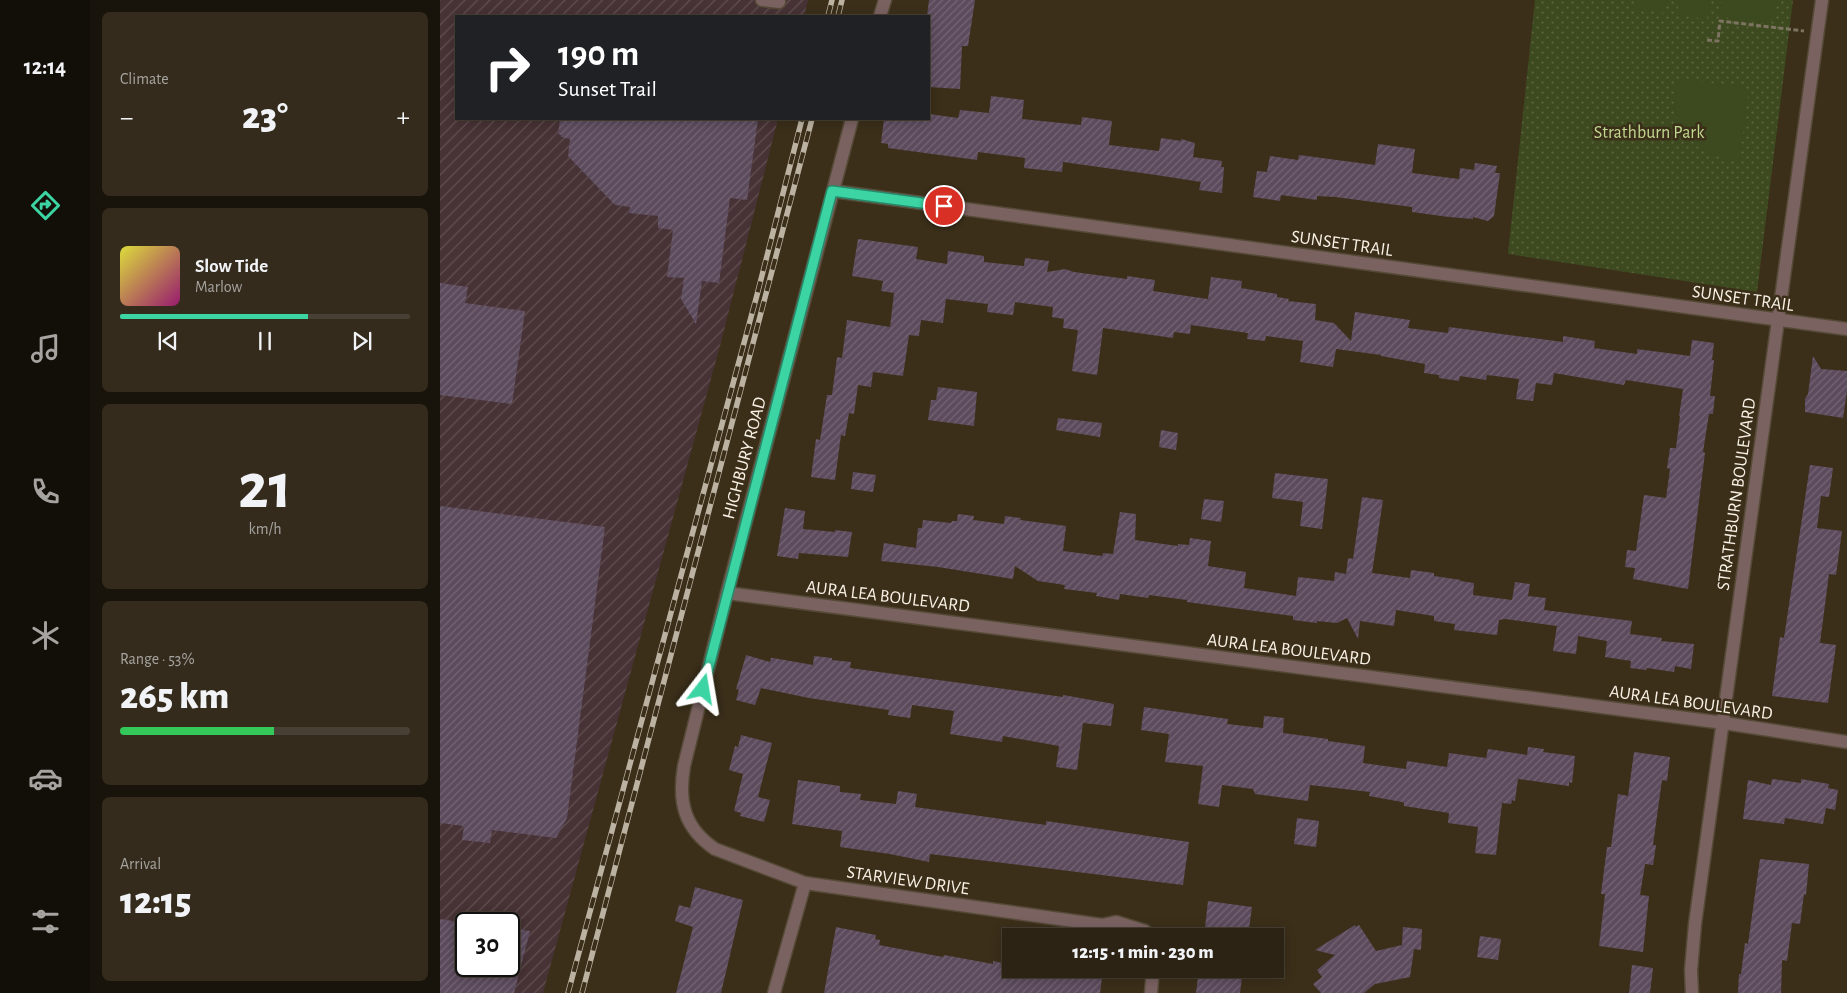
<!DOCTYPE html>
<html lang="en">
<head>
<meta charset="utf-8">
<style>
  :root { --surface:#2c2314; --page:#342b1d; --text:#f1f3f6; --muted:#a6a4a0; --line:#484034; --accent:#3cd4a3 }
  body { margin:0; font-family:"Alegreya Sans",sans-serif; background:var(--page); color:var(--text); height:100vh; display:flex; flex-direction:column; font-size:19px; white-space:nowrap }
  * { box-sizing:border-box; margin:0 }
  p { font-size:16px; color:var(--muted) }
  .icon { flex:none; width:28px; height:28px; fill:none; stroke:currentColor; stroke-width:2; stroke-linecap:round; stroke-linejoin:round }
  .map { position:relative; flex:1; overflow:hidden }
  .details { display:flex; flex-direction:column; gap:12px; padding:12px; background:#18130b; width:350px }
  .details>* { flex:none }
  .hud { position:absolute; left:15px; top:15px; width:475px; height:105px; border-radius:0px; box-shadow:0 2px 12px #0003,0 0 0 1px var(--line); background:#202124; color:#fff; overflow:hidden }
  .speed { position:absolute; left:15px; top:912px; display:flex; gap:10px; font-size:25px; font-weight:700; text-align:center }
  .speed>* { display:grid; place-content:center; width:65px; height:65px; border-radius:50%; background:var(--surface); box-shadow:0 2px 12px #0003,0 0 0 1px var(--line); line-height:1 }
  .speed .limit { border:2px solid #111; border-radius:8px; background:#fff; color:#111 }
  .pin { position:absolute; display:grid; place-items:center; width:42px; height:42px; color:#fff; margin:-21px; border:2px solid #fff; border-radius:50%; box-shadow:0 1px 5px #0007 }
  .me { position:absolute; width:55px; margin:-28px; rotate:14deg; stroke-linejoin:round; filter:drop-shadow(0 0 4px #0008) }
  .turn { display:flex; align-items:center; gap:18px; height:105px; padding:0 20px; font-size:22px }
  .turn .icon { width:65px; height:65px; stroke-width:2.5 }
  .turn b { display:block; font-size:35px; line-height:42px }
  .big { font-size:38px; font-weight:800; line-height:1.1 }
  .details .card { flex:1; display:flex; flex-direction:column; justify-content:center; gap:8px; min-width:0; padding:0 18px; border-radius:8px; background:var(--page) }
  .details .dial { align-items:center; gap:0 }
  .dial b { font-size:65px; line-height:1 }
  .song { display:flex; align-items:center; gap:15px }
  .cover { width:60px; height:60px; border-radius:8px; background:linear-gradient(135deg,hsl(60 70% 55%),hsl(320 70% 35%)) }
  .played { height:5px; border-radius:2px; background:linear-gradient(90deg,var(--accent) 65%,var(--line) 65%) }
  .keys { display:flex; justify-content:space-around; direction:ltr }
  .heat { display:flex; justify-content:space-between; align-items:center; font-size:28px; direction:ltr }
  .charge { height:8px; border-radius:4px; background:linear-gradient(90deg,#34c759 53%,var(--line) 0) }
  .trip { position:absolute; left:562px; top:928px; width:282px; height:50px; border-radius:0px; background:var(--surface); box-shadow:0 2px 12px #0003,0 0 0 1px var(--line); font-weight:800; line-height:50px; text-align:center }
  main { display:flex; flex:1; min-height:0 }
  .menu { display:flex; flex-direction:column; width:90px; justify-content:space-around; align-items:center; background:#120e08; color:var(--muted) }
  .menu .icon { width:35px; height:35px }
  .menu .selected { color:var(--accent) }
  .menu b { font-size:22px; color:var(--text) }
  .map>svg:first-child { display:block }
  .industrial { fill:url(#industrial-furrows); fill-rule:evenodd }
  .park { fill:url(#park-dots) }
  .garden { fill:#3d491e }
  .building { fill:url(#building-hatch) }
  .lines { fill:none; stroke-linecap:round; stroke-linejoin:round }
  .street-casing { stroke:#554a36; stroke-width:15 }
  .path { stroke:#7d7361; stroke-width:3; stroke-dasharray:5 2.5; stroke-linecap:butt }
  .street { stroke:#7a6261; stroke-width:12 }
  .rail-casing { stroke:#bbb2a2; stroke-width:5.5 }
  .rail { stroke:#3b2f1a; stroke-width:4; stroke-dasharray:11; stroke-linecap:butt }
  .route-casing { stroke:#278a6a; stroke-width:12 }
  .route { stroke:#3cd4a3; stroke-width:9 }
  .labels { text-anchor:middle; stroke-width:5; stroke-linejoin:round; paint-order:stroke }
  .park-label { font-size:18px; fill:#c0d88f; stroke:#3b2f1a }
  .street-label { font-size:18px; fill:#f8f1e4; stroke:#3b2f1a }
</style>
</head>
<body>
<main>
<nav class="menu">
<b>12:14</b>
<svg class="icon selected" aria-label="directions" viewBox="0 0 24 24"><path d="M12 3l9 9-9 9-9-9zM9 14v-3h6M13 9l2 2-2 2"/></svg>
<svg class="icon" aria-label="music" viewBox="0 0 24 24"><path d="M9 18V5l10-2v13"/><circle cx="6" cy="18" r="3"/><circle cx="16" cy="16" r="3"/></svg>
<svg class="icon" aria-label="phone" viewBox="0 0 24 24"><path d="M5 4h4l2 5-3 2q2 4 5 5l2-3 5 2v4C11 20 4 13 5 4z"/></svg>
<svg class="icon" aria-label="climate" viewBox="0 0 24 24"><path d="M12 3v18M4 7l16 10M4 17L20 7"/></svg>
<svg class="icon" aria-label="car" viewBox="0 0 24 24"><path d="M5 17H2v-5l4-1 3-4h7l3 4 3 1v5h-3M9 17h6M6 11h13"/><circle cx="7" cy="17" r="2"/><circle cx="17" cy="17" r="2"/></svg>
<svg class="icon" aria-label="filters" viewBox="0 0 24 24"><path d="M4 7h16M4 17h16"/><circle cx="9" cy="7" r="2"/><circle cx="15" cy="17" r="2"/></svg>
</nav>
<section class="details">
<div class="card"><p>Climate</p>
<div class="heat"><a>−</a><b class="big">23°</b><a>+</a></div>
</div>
<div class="card">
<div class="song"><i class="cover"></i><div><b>Slow Tide</b><p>Marlow</p></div></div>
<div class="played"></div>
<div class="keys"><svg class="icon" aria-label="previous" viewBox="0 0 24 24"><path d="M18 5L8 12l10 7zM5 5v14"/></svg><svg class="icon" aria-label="pause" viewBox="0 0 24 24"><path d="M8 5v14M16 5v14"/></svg><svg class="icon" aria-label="next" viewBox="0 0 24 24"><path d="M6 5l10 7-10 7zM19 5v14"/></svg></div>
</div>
<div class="card dial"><b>21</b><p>km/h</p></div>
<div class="card"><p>Range · 53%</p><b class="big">265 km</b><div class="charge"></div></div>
<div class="card"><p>Arrival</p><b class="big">12:15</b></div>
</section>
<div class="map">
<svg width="1407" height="993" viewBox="0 0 1407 993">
  <defs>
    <pattern id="industrial-furrows" width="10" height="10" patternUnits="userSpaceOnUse" patternTransform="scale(1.25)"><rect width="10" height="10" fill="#473235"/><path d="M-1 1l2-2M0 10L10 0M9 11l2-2" fill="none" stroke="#625052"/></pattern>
    <pattern id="park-dots" width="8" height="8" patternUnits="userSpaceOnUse" patternTransform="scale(1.25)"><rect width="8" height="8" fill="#3d491e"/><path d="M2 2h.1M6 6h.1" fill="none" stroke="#5a643f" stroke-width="1.8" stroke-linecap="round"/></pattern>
    <pattern id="building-hatch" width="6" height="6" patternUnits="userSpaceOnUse" patternTransform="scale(1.25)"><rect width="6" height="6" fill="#5c4b5d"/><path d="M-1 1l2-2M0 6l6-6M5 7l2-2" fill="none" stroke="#746574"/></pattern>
  </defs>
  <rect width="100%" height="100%" fill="#3b2f1a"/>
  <path class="industrial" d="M0 0H368L364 16H16V119H338L281 342 103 993H0ZM26 924H69V966H26Z"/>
  <path class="park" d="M1095 0H1353L1317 292 1068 254Z"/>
  <path class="garden" d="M1196 0H1227L1225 13 1195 9Z
    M1239 0H1270L1267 19 1237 15Z
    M1282 0H1337C1336 9 1337 20 1328 24L1288 18 1281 14Z
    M1237 79 1304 87 1308 95 1299 162 1276 156 1261 149 1243 133 1234 110Z"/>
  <path class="building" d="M489 0H535L528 46H522L520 89 489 87V16H487Z
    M551 96 584 100 582 119 641 125 642 117 672 121 669 145 719 151 721 138 741 141V139L755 143 753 157 782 161 781 167H784L782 193 759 190 761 182 716 175 623 162 622 172 584 168 585 158 538 152 537 160 448 148V144L441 143 444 119H489V114L518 118 520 110 549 113Z
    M120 119H318L307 200 290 198 279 283 262 281 256 324 241 299 244 278 227 277 233 230 218 228V216L189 213 190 207 175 205 128 156 130 139 121 137V135L118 134Z
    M938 144 975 149 972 173 1019 179 1020 168 1034 170 1035 163 1057 166 1055 173H1060L1054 216 1048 221 1033 217V219L1009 217 972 212V207L895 197 877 196V200L841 195 840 201 813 197 817 171 827 172 830 156 858 160 859 155 935 165Z
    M418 239 478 247 476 259 507 264 508 251 544 256V262L584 266 585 258 609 261 607 272 625 269 634 272 687 279V276L715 280 713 291 768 299 771 277 802 281 801 288 837 294V297L849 299 848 301 876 304 875 320 894 323 911 341 915 312 970 320 968 328 1008 333 1009 327 1123 342V336L1155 341 1154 348 1197 354V349L1250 356 1252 340 1274 343 1272 360H1274L1270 396H1275L1273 414H1269L1263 452 1265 453 1248 589 1193 579 1195 568 1185 567 1187 550 1196 551 1204 495 1226 498 1230 469 1227 468 1230 448H1236L1240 416H1239L1243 389 1186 380 1184 385 1114 373 1112 385 1096 383 1093 401 1076 399 1079 379 1047 375 1046 380 1020 376 1019 381 999 378V375L984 373 985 364 941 356V355L896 349 893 367 860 362 863 341 826 336 825 341 807 339 808 333 751 325 750 334 734 332 733 338 663 328 657 375 632 371 638 330 623 328 624 319 612 317 613 307 575 302 573 315 547 312 548 304 506 299 503 323 481 320 479 336 469 335 463 376 433 372 431 387 418 385 414 414 409 413 405 436 401 435 395 480 371 477 376 439 380 440 387 395H392L397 357 402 358 407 320 450 327 454 293 441 291 443 281 412 276Z
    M0 283 28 287 25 303 85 311 72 404 0 395Z
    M1373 356 1381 369 1407 371V391L1403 418 1365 412V399L1368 394Z
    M498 387 537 392 534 426 488 420 491 400H496Z
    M618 418 662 423 660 437 616 430Z
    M721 430 738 433 736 450 719 447Z
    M1370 465 1393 468 1389 497 1381 496 1377 528 1402 531 1396 575 1389 574 1380 643 1396 645 1388 703 1332 696 1340 637 1344 638Z
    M413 472 436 475 433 492 411 489Z
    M835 473 888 479 882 529 860 526 863 502 832 498Z
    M922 497 943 500 932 573 970 578 971 570 994 573V576L1021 580 1020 581 1034 583 1033 595 1072 600 1075 582 1090 584 1088 596 1106 598 1104 610 1192 621 1190 634 1222 638 1221 641 1254 644 1251 669 1235 666 1234 672 1207 668 1206 670 1190 668 1191 661 1165 657 1167 641 1138 636 1136 654 1113 651 1117 626 1065 619 1059 620 1057 635 1014 630 1015 624 994 621V616L956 610 954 626 920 621 918 639 907 618 897 623 877 621V623L853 620V616L747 602V600L709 595 708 598 680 594 679 600 656 596 657 593 624 589 625 585 598 581 575 566 573 579 498 567 441 561 444 543 476 548 478 528H482L483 520 511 523 512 521H517L518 514 534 516 533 520 564 524 565 516 581 518 580 520 626 526 623 551 662 556 663 553 673 554 680 512 696 514 695 540 738 546V544L749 545 750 538 771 541 768 566 806 572 804 588 856 596 858 577 894 581 895 572 906 574 908 558 913 559Z
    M764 499 784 501 781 522 761 519Z
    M0 506 165 527 127 818 116 838 52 830 50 843 22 840 24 826 0 823Z
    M345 508 365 511 363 529 395 532V530L412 532 408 557 359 553 358 559 337 556Z
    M306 655 330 662 331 658H333L373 665 374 656 392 658V660L411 662 410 668 623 697V695L674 704 671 726 643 723 637 770 616 767 619 746 563 736 562 742 510 734 514 711 472 705 470 718 448 715 449 710 369 698 321 688 315 705 296 700 299 690 296 689Z
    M704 707 788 719 787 724 823 728 824 716 844 718 843 733 888 739V741L925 746 923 763 966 769 967 761 1007 767 1009 753 1046 758 1048 749 1087 755 1088 747 1104 749 1103 752 1135 756 1132 783 1129 782V786L1078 779 1075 801 1072 800 1071 804 1062 803 1056 855 1035 853 1038 827 1008 823 1009 813 964 806V803L962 802 929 796 930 792 870 785 868 801 815 794 813 789 782 785 779 807 758 804 763 766 725 762 729 734 701 730Z
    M301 735 332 743 318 797 330 800 324 822 300 816 301 813 294 811 303 774 289 770 295 746 298 747Z
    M1194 752 1230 757 1227 781 1222 780 1213 845H1216L1213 865 1205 864 1200 895 1209 896 1203 952 1159 946 1165 894H1161L1167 847H1171L1178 794 1188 796Z
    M1332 779 1361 783V779L1389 784 1388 788 1398 790 1395 810 1386 808 1383 824 1345 818 1344 824 1303 819 1308 780 1331 785Z
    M358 780 400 786V792L421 794 420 800 456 804 458 791 477 794 475 807 606 825V821L749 842 743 885 490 854 489 862 450 854 400 847 402 831 352 824Z
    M857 818 879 821 876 847 854 844Z
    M1320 859 1369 864 1366 895 1364 894 1360 924 1352 923 1347 961 1342 960 1341 993H1298L1299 974H1301L1305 943 1308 944Z
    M255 887 303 900 281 993H236L253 927 235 921 239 905 250 908Z
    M768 901 812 907 808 936H764Z
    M0 919 26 923V966H69V928L90 931 74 993H0Z
    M915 925 916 927 919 925 936 951 962 945 963 927 982 929 981 950 974 949 970 977 935 984 924 993H881L873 984 882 977 877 970 895 955 875 950Z
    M396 927 436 935 435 939 440 940 439 945 503 957 504 955 553 964V961L571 965V969H591L622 975 623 969H663L660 993H384Z
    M1040 936 1061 939 1058 960 1037 957Z
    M1192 965 1213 968 1210 993H1189Z
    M759 969H803L800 993H756Z"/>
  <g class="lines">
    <defs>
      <path id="street" d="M322 0 339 2
        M440 16 445 0
        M412 119 287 593 244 766C238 802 244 828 275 849L365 883 662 925 676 922 705 931 709 936
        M393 191 1407 329
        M287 593 1284 723 1407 742
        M334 993 365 883
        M711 993 713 969
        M1252 993 1251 970 1255 924 1382 0"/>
    </defs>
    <use href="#street" class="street-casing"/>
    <path class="path" d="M1267 40 1278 41 1280 21 1364 31"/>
    <use href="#street" class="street"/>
    <defs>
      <path id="rail" d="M388 16 392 0
        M398 16 402 0
        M128 993 317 295 362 119
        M142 993 372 119"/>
    </defs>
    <use href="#rail" class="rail-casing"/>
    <use href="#rail" class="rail"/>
  </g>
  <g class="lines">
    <defs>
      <path id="route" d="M263 689 392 191 504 206"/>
    </defs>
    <use href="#route" class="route-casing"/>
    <use href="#route" class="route"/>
  </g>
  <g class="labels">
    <g class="park-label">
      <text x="1209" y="138">Strathburn Park</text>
    </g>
    <g class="street-label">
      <text transform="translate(902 243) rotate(8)" y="6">SUNSET TRAIL</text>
      <text transform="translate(1303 298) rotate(8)" y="6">SUNSET TRAIL</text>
      <text transform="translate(304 458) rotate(-75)" y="6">HIGHBURY ROAD</text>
      <text transform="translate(1296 494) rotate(-82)" y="6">STRATHBURN BOULEVARD</text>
      <text transform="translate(448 596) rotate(7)" y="6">AURA LEA BOULEVARD</text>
      <text transform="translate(849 649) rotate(7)" y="6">AURA LEA BOULEVARD</text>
      <text transform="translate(1251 702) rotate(8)" y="6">AURA LEA BOULEVARD</text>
      <text transform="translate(468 880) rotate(8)" y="6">STARVIEW DRIVE</text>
    </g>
  </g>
</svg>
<div class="speed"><div class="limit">30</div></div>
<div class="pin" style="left:504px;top:206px;background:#d93025"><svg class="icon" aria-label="arrive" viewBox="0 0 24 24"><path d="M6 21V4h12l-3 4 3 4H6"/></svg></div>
<svg class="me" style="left:263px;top:689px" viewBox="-20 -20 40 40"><path d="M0-17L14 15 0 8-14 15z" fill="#3cd4a3" stroke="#fff" stroke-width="4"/></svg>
<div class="trip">12:15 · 1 min · 230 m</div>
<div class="hud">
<div class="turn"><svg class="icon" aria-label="right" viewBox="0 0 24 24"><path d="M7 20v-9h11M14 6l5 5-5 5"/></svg><div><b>190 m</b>Sunset Trail</div></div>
</div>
</div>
</main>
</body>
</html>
